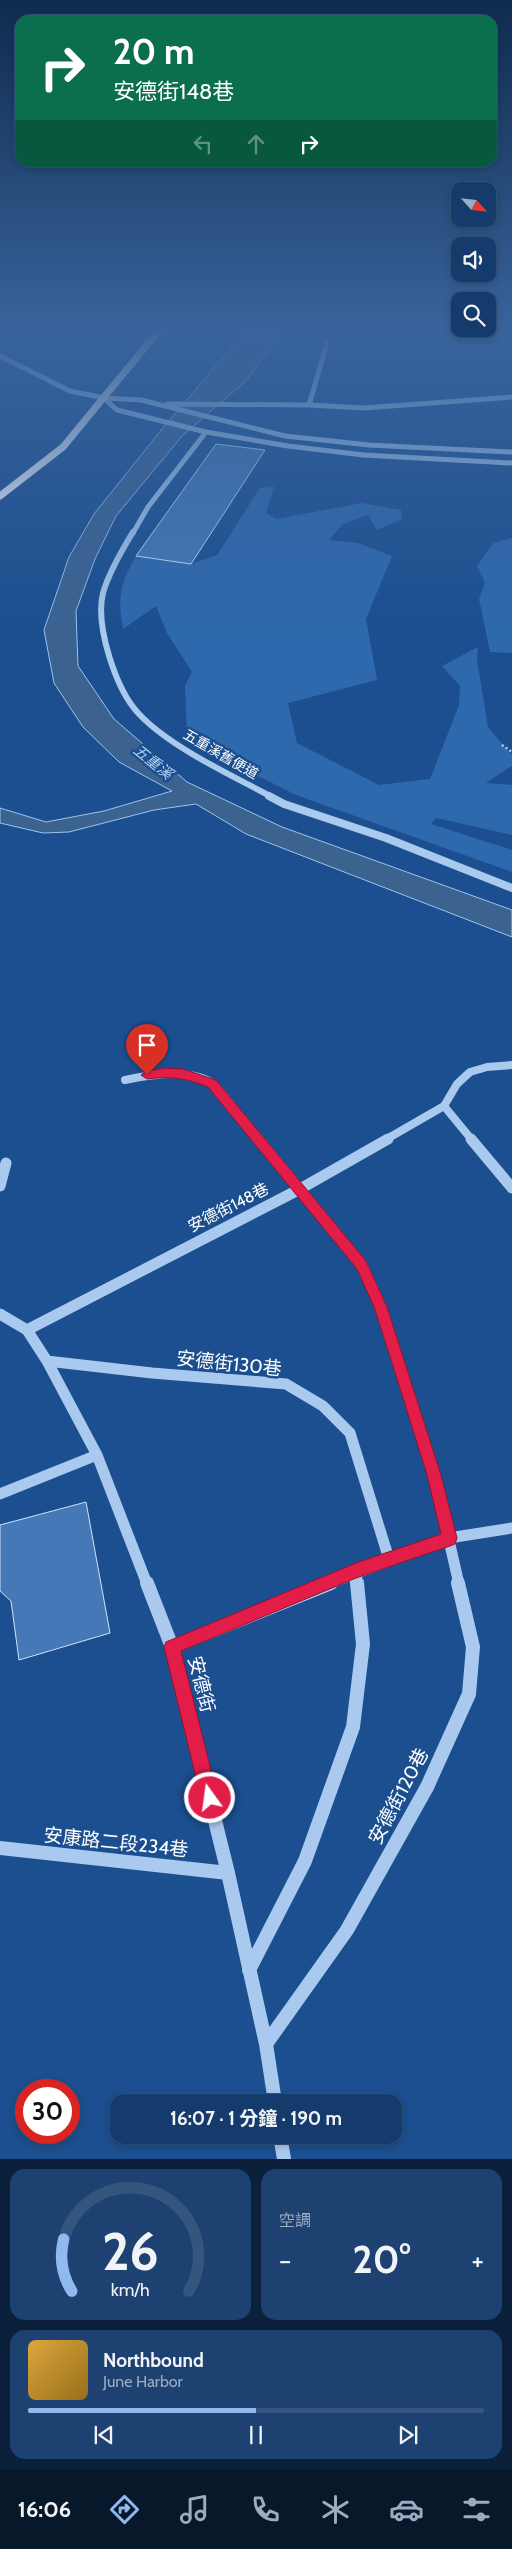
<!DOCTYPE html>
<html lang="zh-TW">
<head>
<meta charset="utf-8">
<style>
  :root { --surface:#143b6b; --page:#1d4271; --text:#f1f3f6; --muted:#9dadc1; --line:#33557e; --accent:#90b9f0 }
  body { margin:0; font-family:Cabin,"Noto Sans TC",sans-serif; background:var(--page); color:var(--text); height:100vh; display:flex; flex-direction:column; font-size:19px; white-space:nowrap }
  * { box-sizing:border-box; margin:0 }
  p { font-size:16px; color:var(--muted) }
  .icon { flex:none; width:28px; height:28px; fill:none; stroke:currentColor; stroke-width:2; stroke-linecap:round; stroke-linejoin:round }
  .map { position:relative; height:2159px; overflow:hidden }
  .sheet { display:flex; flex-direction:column; gap:10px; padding:10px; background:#0b203b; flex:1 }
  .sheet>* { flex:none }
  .guide { position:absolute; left:15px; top:15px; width:482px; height:152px; border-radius:15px; box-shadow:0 2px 8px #0003,0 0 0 1px var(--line); background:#0b6e4f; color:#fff; overflow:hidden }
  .needle { width:32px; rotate:117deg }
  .controls { position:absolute; left:451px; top:182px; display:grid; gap:10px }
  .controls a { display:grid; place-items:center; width:45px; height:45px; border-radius:10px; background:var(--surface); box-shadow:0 2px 8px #0003,0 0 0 1px var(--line); font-size:25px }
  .speed { position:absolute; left:15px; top:2079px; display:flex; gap:10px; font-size:25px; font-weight:700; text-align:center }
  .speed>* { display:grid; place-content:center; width:65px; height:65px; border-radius:50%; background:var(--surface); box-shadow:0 2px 8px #0003,0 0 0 1px var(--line); line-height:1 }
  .speed .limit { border:8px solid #d22; background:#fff; color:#111 }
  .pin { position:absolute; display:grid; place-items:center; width:42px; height:42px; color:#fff; margin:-51px -21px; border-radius:50% 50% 50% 0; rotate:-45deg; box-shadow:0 0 5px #0007 }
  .pin .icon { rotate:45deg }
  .me { position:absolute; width:55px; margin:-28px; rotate:346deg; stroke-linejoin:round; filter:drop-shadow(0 0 4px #0008) }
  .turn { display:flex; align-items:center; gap:18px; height:105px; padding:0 15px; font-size:22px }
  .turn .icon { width:65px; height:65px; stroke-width:2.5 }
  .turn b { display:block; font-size:35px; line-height:42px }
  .lanes { display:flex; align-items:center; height:48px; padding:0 15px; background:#0003; justify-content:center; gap:25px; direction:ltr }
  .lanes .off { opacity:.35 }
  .big { font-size:38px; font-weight:700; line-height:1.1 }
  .sheet .tile { flex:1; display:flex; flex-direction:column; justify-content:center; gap:8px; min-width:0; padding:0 18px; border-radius:15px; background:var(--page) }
  .sheet .dial { align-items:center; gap:0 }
  .dial svg { height:130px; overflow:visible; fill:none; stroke:var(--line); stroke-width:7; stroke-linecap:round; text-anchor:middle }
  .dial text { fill:var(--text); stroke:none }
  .song { display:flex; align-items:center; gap:15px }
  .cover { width:60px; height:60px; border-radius:8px; background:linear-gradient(135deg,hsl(40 70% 55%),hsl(40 70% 35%)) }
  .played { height:5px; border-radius:2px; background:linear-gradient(90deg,var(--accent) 50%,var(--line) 50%) }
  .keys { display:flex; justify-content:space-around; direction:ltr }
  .heat { display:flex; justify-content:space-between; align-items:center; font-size:28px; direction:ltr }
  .sheet .tiles { flex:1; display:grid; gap:10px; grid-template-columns:1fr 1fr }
  .tile:last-child { grid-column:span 2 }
  .trip { position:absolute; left:110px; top:2094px; width:292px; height:50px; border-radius:15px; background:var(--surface); box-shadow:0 2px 8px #0003,0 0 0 1px var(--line); font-weight:700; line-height:50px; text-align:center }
  .dock { display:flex; height:80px; justify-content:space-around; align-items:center; background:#08182b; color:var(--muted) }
  .dock .icon { width:35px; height:35px }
  .dock .selected { color:var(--accent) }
  .dock b { font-size:22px; color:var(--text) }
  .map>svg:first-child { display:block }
  .green { fill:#2e69ad }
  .water { fill:#3c6290; stroke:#9cc4f0 }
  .building { fill:#4478b7; stroke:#cfe3fa }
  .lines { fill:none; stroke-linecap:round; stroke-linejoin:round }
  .path { stroke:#a9c9ee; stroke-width:2.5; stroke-dasharray:2 2.5; stroke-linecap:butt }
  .minor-far4 { stroke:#a9c9ee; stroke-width:5 }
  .minor-far3 { stroke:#a9c9ee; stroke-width:6 }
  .minor-far2 { stroke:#a9c9ee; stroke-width:8 }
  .minor-far1 { stroke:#a9c9ee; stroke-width:11 }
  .minor { stroke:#a9c9ee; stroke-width:14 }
  .major { stroke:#f0f6ff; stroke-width:7 }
  .route { fill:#e11d48; stroke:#92132f }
  .labels { text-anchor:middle; stroke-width:5; stroke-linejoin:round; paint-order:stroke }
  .far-street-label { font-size:14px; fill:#fff; stroke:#1b4f8f }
  .far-water-label { font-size:15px; font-style:italic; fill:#b5d3f5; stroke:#1b4f8f }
  .street-label { font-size:16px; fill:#fff; stroke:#1b4f8f }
  .near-street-label { font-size:19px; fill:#fff; stroke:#1b4f8f }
</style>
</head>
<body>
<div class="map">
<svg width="512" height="2159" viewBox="0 0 512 2159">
  <rect width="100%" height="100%" fill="#1b4f8f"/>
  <path class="green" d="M274 486 266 513 276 519 362 503 401 510 402 519 377 530 368 515 343 524 329 540 358 543 392 556 366 619 377 680 288 703 297 743 379 785 430 779 459 705 460 686 442 666 478 647 477 659 488 727 512 755V766L486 783 512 785V835L436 818 431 824 512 850V872L296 795 228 761 187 735 185 686 192 672 167 633 156 606 123 629C117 596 120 585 136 556L191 564 217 555 260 488Z
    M512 538V653L490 652 479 599 485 583 477 566 493 543Z"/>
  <path class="water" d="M248 328H285L246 381 183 435 116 516 95 559 76 611 78 666 114 719 187 782 282 827 512 910V937L246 834 196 804 154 810 69 832 43 833 0 823V808L46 822 104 811 172 791 119 762 83 727 54 683 44 630 69 557 94 514 162 429Z"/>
  <path class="building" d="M216 444 265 450 191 564 136 556Z
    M86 1502 110 1633 19 1660 11 1601 0 1591V1525Z"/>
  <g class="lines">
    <path class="path" d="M502 745 512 752"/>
    <path class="minor-far4" d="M0 356 70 391 104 398 141 400 285 436 369 445 512 452
      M104 398 117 410 206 432 288 446 364 455 512 463
      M167 404 309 405 364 408 512 397
      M309 405 327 343
      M133 533 148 507 206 432"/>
    <path class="minor-far3" d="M133 532C122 550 109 572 103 593 95 626 116 690 139 714 170 747 231 775 272 797"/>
    <path class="minor-far2" d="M269 796 284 804 386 838 512 888
      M125 1080C149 1075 190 1068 212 1083 223 1091 248 1127 259 1140
      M444 1106 472 1140
      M385 1140 444 1106 457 1084 470 1072 487 1067 512 1065"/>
    <path class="minor-far1" d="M258 1139 362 1265 381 1307 434 1475 459 1584
      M471 1139 512 1188
      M0 1186 6 1163
      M0 1314 27 1330 47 1361 97 1455 147 1584
      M27 1330 300 1189 388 1139
      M47 1361 152 1373 286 1384 323 1406 350 1433 389 1559
      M0 1494 97 1455
      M356 1571 357 1584
      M327 1584 449 1538 512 1528"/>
    <path class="minor" d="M147 1583 172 1647 228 1873 266 2044 275 2102
      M172 1647 331 1583
      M0 1848 228 1873
      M249 1970 305 1861 353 1727 363 1644 357 1583
      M266 2044 347 1930 427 1787 469 1694 473 1647 458 1583
      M280 2135 284 2159"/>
    <path class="major" d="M0 496 63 447 161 328"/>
  </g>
  <linearGradient id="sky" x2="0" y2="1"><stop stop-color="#0f2b4f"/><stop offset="0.52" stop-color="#39639b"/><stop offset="1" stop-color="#39639b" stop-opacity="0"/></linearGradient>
  <rect width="512" height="630" fill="url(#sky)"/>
  <path class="route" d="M165 1068 183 1069 216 1080 366 1261 387 1307 441 1475 457 1538 455 1544 450 1546 356 1578 181 1651 218 1798 216 1804 210 1806 203 1804 201 1798 164 1647 166 1642 356 1563 441 1534 427 1475 392 1363 374 1307 357 1269 208 1087C186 1078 170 1076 147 1079L141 1075 147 1071Z"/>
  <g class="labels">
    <g class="far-street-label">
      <text transform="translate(221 754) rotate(30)" y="5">五重溪舊便道</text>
    </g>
    <g class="far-water-label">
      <text transform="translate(153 762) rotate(39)" y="5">五重溪</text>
    </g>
    <g class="street-label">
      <text transform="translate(228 1207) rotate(-27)" y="6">安德街148巷</text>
    </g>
    <g class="near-street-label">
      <text transform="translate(229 1363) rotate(6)" y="7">安德街130巷</text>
      <text transform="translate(202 1684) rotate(76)" y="7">安德街</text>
      <text transform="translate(398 1796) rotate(-62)" y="7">安德街120巷</text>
      <text transform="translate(116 1842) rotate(6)" y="7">安康路二段234巷</text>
    </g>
  </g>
</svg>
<div class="controls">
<a><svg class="needle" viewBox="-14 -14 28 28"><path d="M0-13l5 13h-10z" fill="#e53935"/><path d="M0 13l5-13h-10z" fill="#9dadc1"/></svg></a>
<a><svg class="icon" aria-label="sound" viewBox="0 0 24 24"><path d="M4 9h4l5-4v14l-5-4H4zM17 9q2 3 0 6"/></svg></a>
<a><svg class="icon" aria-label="search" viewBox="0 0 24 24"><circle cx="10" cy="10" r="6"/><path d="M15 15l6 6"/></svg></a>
</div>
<div class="speed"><div class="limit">30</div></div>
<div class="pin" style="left:147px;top:1075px;background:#d93025"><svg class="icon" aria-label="arrive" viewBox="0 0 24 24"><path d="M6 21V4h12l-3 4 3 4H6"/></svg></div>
<svg class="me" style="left:210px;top:1798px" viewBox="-20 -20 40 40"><circle r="17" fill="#e11d48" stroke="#fff" stroke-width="3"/><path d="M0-11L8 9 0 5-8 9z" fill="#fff"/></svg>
<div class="trip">16:07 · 1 分鐘 · 190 m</div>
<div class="guide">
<div class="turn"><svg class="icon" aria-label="right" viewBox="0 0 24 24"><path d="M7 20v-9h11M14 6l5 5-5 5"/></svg><div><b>20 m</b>安德街148巷</div></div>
<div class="lanes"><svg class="icon off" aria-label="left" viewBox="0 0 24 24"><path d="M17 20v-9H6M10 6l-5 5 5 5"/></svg><svg class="icon off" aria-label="ahead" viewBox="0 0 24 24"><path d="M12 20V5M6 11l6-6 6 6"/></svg><svg class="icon" aria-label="right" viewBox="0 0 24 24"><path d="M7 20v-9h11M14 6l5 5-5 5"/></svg></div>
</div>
</div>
<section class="sheet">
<div class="tiles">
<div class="tile dial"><svg viewBox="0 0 100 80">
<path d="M14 69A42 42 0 1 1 86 69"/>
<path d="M14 69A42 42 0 0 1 9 37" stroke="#90b9f0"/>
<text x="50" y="56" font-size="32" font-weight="700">26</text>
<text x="50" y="72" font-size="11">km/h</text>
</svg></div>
<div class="tile"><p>空調</p>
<div class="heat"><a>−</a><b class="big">20°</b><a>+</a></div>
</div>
<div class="tile">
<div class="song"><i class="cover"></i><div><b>Northbound</b><p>June Harbor</p></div></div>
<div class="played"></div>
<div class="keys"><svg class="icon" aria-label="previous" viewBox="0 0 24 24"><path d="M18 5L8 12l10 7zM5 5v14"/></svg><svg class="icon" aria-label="pause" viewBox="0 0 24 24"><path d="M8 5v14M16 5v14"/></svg><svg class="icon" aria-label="next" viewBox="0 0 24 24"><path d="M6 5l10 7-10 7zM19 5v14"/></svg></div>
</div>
</div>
</section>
<nav class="dock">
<b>16:06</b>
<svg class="icon selected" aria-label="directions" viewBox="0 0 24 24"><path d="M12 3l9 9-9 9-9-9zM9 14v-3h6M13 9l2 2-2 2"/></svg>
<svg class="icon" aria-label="music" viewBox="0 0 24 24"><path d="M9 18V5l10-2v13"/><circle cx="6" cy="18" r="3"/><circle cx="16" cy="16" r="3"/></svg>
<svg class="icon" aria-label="phone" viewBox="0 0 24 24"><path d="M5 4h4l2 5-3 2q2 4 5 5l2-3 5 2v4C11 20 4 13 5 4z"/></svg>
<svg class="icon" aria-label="climate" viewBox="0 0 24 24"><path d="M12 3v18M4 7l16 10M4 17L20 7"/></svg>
<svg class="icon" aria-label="car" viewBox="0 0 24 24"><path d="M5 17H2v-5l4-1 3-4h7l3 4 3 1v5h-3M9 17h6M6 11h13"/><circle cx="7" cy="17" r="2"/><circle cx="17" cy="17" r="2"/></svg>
<svg class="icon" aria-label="filters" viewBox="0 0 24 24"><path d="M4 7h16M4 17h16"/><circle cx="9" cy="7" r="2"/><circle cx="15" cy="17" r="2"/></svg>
</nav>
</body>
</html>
